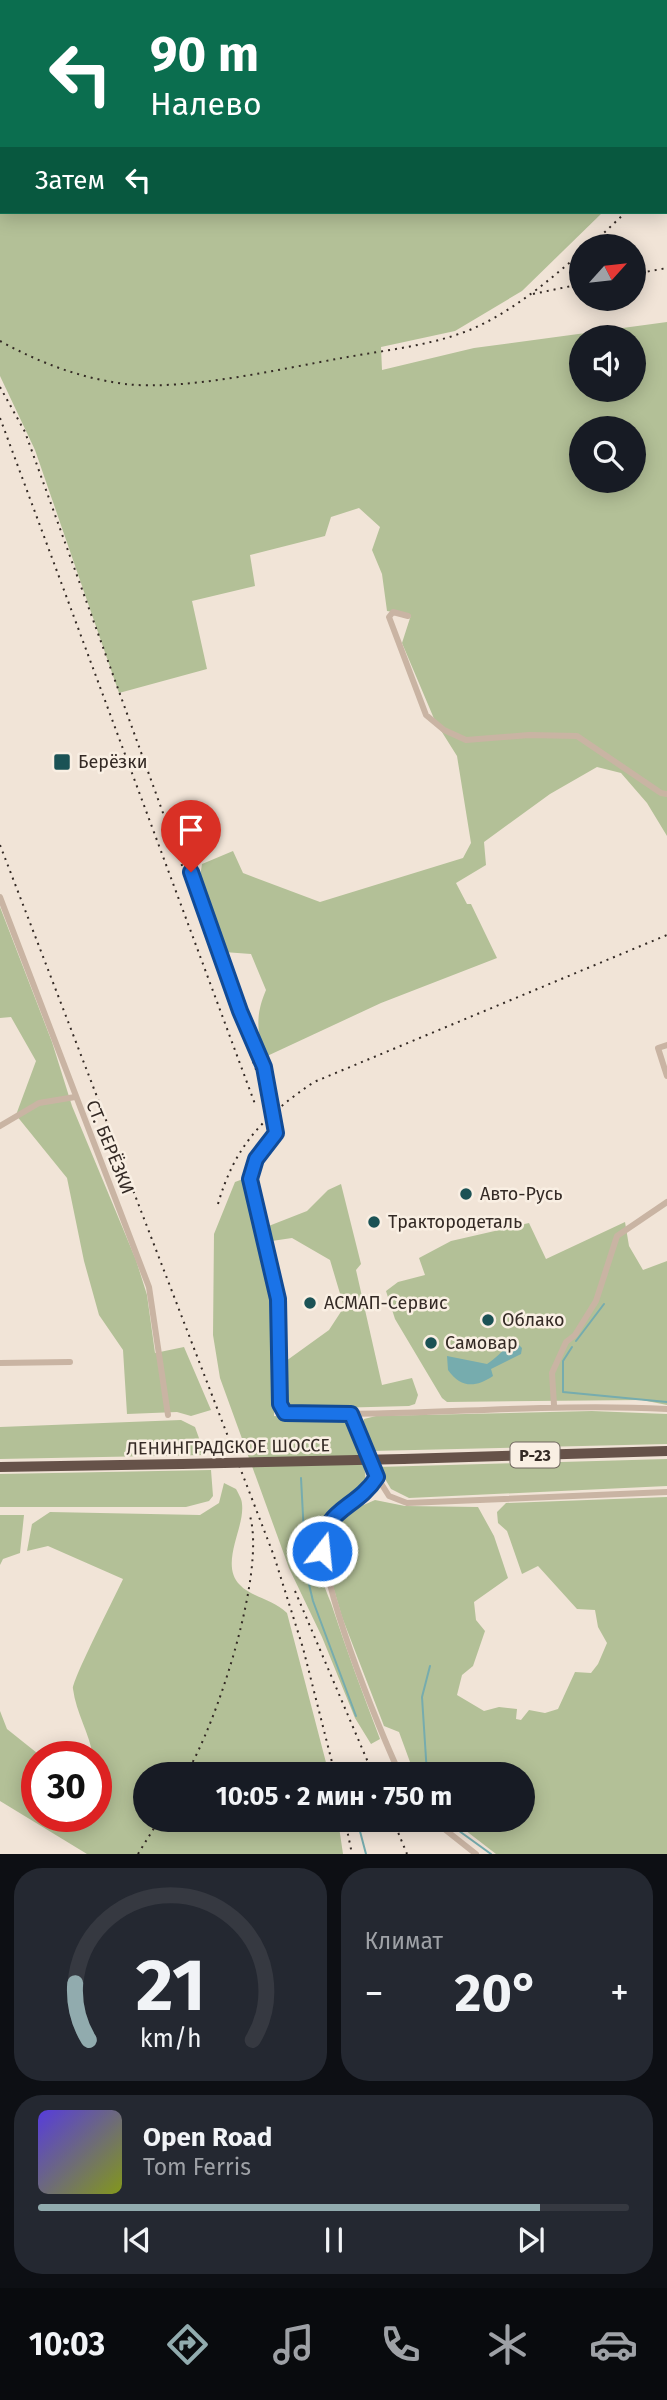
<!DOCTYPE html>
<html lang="ru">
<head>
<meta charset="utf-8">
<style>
  :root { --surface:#171b24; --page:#242831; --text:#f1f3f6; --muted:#9ea1a6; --line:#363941; --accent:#91abae }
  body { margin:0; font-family:"Fira Sans",sans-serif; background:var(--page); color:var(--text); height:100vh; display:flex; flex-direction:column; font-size:26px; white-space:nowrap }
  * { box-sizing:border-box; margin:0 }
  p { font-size:23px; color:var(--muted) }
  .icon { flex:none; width:38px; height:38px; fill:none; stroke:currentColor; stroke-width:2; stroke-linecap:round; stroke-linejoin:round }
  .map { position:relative; height:1854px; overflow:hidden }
  .side { display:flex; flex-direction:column; gap:14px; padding:14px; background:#0d0f14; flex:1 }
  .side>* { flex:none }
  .banner { position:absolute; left:0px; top:0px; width:668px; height:214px; box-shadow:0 4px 18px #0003; background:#0b6e4f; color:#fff; overflow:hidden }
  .needle { width:46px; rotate:63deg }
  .buttons { position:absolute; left:569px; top:234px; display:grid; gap:14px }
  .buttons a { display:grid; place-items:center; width:77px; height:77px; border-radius:50%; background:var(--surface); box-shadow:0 4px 18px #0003; font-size:35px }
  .speed { position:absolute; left:21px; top:1741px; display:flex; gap:14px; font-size:35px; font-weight:700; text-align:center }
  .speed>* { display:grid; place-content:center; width:91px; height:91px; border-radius:50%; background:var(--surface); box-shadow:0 4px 18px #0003; line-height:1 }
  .speed .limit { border:10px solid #d22; background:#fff; color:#111 }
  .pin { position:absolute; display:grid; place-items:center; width:60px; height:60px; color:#fff; margin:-72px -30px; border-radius:50% 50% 50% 0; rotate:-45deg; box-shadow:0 0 7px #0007 }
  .pin .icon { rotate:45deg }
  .me { position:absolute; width:77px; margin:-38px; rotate:16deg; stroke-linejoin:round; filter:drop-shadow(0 0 5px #0008) }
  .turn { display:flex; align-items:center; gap:24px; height:147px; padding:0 35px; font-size:32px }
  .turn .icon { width:91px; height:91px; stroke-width:2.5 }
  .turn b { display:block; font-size:49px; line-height:60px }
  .then { display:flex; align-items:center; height:66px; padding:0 35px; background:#0003; gap:14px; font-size:26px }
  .big { font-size:52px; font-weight:700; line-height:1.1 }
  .side .card { flex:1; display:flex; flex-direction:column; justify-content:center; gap:10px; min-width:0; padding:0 24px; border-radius:28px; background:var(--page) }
  .side .dial { align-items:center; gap:0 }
  .dial svg { height:182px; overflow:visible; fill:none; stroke:var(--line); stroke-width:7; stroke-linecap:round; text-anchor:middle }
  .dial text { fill:var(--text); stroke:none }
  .song { display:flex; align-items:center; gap:21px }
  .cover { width:84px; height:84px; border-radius:10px; background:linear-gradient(135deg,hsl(250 70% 55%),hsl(70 70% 35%)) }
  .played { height:7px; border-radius:4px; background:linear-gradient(90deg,var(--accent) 85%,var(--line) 85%) }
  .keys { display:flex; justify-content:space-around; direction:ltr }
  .heat { display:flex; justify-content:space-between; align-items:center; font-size:38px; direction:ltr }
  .side .tiles { flex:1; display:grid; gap:14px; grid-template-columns:1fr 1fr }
  .card:last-child { grid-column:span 2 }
  .trip { position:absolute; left:133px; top:1762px; width:402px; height:70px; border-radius:35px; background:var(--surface); box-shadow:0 4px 18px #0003; font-weight:700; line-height:70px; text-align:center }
  .dock { display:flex; height:112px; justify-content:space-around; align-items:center; background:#090b0e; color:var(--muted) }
  .dock .icon { width:49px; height:49px }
  .dock .on { color:var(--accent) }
  .dock b { font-size:32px; color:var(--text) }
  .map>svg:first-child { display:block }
  .green { fill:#b3c097; fill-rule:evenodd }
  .water { fill:#76acae }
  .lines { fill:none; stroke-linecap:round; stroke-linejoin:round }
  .stream { stroke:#76acae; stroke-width:2 }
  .minor { stroke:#c9b4a3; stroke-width:6 }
  .trunk { stroke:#665249; stroke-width:10 }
  .rail { stroke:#342a25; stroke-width:2; stroke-dasharray:2 5; stroke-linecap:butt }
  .trunk-bridge { stroke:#665249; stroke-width:10 }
  .route-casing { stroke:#114b97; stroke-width:18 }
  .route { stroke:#1a73e8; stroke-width:12 }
  .poi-dot { fill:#1b5255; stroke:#f9efe3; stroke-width:2.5 }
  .labels { text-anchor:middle; stroke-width:5; stroke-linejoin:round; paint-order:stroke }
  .shield { fill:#f9efe3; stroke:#6f655e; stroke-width:2 }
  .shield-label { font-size:16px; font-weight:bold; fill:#342a25 }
  .poi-label { font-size:18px; fill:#342a25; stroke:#f9efe3; text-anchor:start }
  .street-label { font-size:18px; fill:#342a25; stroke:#f9efe3 }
</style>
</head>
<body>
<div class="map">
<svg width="667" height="1854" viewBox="0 0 667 1854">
  <rect width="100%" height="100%" fill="#f1e4d7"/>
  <path class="green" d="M75 0H449L74 2Z
    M0 144 2 212H603L522 291 455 331 381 347 382 370 474 348 667 322V836L647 803 621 773 597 767 550 794 484 842 486 865 456 883 467 904H471L497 958 381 1003 265 1057C257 1031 255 1016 266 990L251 954 224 952 199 883 202 864 233 851 243 873 320 902 463 858 471 843 457 756 435 721 402 643 411 615 387 611 382 574 372 550 380 527 359 508 331 517 325 536 250 555 255 586 192 601 207 669 119 693 35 450 0 376ZM581 338H634V390H581ZM581 429H634V481H581Z
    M0 907 52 1042 72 1106 136 1260 147 1295 155 1353 184 1347 211 1410 191 1416 177 1412 127 1414 123 1350 99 1315 84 1261 67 1178 16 1115 36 1061 11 1017 0 1018Z
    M243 1179 261 1229 307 1211 328 1190 341 1184 361 1264 356 1270 382 1385 412 1378 418 1395 415 1404 409 1406 295 1409 287 1403 286 1361 329 1330 344 1307 330 1260 292 1238 265 1242 276 1300 274 1416 345 1420C352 1431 355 1441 360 1454 384 1515 319 1494 315 1541 313 1561 324 1585 331 1603 346 1649 363 1694 380 1739L371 1744 355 1718 322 1637 289 1568 220 1378 213 1335 214 1234 235 1182Z
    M625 1222 629 1246 643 1270 667 1261V1405L642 1400 447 1402 442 1398 395 1319 386 1291 398 1282 425 1275 419 1258 451 1241 529 1223 546 1259Z
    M592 1411 667 1414V1444L372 1451 360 1430 364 1419 376 1416Z
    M181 1420 195 1427 205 1455 0 1459V1427Z
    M667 1459V1486L409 1498 391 1489 378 1467Z
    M211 1470 213 1496 209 1501 186 1507H0V1474Z
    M224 1483 236 1489C238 1493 242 1499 242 1504 245 1528 219 1564 240 1585 251 1597 273 1599 287 1613L329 1774H145V1820H338L343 1854H87L0 1801V1711L7 1729 42 1757H37V1816H96V1757H93C90 1734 76 1713 73 1689 72 1680 116 1595 123 1579L48 1546 27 1551 32 1524 50 1512 200 1515 219 1503Z
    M667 1497V1854H496L452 1820H523V1774H411L404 1770 410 1762 399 1732 384 1726 342 1617 325 1559 327 1533 343 1514 375 1500 405 1506 478 1507 494 1536 508 1578 474 1602 476 1620 485 1631 473 1666 462 1675 457 1695 484 1711 499 1707 517 1709 516 1719 521 1720 529 1710 545 1713 558 1709 575 1672 591 1673 598 1664 607 1643 598 1627 595 1610 577 1609 538 1566 522 1574 507 1531 498 1523 497 1512 506 1503Z
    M0 1515H24L20 1553 3 1559 0 1565Z"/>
  <path class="water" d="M516 1342 522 1348 521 1354 491 1369 493 1376C475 1388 461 1388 448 1370L447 1356 487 1364C498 1357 502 1349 516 1342Z"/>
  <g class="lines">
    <path class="stream" d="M576 1341 604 1304
      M572 1347 563 1361V1392L667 1402
      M301 1478 306 1572 313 1601 356 1716
      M427 1774 422 1697 430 1666
      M357 1820 366 1854
      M444 1820 491 1854"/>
    <path class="minor" d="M408 616 393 612 389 617 426 715 444 730 466 740 529 735 577 736 661 793 667 794
      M187 854 240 1011 264 1067 276 1133 255 1159 250 1179 278 1299 279 1391 285 1413C412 1418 539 1402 667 1409
      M0 897 149 1287 168 1415
      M667 1045 658 1048 667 1076
      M0 1126 39 1103 75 1097
      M0 1363 70 1362
      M554 1405 552 1373 566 1342 575 1335 596 1301 617 1236 667 1202
      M351 1414 377 1477 389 1496 407 1503 667 1492
      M377 1477C373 1483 370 1490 365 1495 352 1508 332 1511 325 1529 311 1564 381 1734 400 1774
      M433 1820 476 1854"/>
    <path class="trunk" d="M403 1459 667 1451
      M0 1467 182 1464"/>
    <path class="rail" d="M589 247 626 212
      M634 274 667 268
      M533 294 581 284
      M0 341C40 363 80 378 125 384 186 391 280 369 342 358 385 350 431 346 472 329 513 311 547 282 581 253
      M0 387 25 432 267 1100
      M0 418 255 1104
      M0 845 274 1556 303 1648 335 1774
      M218 1204C235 1145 264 1116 314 1082L667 935
      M295 1591 373 1774
      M186 1774C217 1723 266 1573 250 1516
      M345 1820 352 1854
      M393 1820 407 1854
      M138 1854 159 1820"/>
    <path class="trunk-bridge" d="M182 1464 403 1459"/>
  </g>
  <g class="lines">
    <defs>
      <path id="route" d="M191 872 240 1011 264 1067 276 1133 256 1159 250 1179 278 1299 280 1404 285 1413 351 1414 377 1477C356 1510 322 1508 322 1551"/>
    </defs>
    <use href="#route" class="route-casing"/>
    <use href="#route" class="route"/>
  </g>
  <g class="poi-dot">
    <rect x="53" y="753" width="18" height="18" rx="3.5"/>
    <circle cx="466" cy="1194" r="7"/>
    <circle cx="374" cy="1222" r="7"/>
    <circle cx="310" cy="1303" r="7"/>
    <circle cx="488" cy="1320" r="7"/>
    <circle cx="431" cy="1343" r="7"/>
  </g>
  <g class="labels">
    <rect class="shield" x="510.5" y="1442.5" width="49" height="25" rx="5"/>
    <g class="shield-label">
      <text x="535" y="1461">Р-23</text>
    </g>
    <g class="poi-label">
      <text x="78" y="768">Берёзки</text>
      <text x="480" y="1200">Авто-Русь</text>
      <text x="388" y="1228">Трактородеталь</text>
      <text x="324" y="1309">АСМАП-Сервис</text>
      <text x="502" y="1326">Облако</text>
      <text x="445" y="1349">Самовар</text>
    </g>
    <g class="street-label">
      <text transform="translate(110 1147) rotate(68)" y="6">СТ. БЕРЁЗКИ</text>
      <text transform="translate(228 1447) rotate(-1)" y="6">ЛЕНИНГРАДСКОЕ ШОССЕ</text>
    </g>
  </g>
</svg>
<div class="buttons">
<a><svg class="needle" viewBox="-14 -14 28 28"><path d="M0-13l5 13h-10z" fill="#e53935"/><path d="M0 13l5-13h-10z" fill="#9ea1a6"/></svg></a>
<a><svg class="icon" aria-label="sound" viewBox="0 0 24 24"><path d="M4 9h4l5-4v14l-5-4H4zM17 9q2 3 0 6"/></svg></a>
<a><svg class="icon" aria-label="search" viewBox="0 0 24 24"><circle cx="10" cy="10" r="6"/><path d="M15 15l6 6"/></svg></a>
</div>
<div class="speed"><div class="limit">30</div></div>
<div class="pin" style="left:191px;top:872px;background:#d93025"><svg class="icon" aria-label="arrive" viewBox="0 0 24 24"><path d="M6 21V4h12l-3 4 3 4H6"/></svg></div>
<svg class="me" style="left:322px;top:1551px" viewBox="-20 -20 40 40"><circle r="17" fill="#1a73e8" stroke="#fff" stroke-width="3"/><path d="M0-11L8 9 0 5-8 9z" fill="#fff"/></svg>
<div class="trip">10:05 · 2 мин · 750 m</div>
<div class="banner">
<div class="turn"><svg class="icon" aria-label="left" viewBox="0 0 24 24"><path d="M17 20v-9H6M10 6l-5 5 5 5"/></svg><div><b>90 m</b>Налево</div></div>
<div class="then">Затем<svg class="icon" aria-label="left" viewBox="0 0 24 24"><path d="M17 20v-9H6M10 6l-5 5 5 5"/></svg></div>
</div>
</div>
<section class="side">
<div class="tiles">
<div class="card dial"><svg viewBox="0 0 100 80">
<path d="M14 69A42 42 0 1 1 86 69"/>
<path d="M14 69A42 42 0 0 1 8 44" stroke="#91abae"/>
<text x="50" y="56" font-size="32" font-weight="700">21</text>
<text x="50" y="72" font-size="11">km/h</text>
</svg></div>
<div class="card"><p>Климат</p>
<div class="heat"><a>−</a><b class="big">20°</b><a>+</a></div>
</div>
<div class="card">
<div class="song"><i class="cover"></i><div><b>Open Road</b><p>Tom Ferris</p></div></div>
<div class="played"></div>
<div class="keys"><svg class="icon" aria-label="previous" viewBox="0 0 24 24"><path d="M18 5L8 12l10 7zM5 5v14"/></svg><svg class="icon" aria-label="pause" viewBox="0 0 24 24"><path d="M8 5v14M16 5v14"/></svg><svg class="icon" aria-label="next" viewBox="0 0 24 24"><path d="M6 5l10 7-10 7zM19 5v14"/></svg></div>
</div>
</div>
</section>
<nav class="dock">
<b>10:03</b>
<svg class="icon on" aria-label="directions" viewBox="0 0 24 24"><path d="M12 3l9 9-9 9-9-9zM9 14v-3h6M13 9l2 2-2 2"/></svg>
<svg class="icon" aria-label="music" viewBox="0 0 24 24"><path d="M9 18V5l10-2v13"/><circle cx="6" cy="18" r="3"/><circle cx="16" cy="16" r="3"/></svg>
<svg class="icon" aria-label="phone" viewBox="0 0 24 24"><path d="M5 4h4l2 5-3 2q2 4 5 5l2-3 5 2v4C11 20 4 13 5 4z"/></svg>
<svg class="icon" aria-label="climate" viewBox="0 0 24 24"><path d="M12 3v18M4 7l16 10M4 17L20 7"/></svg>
<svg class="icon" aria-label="car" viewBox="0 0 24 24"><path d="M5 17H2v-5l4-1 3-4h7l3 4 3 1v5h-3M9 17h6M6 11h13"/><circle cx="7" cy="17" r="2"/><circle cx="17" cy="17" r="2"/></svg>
</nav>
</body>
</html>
